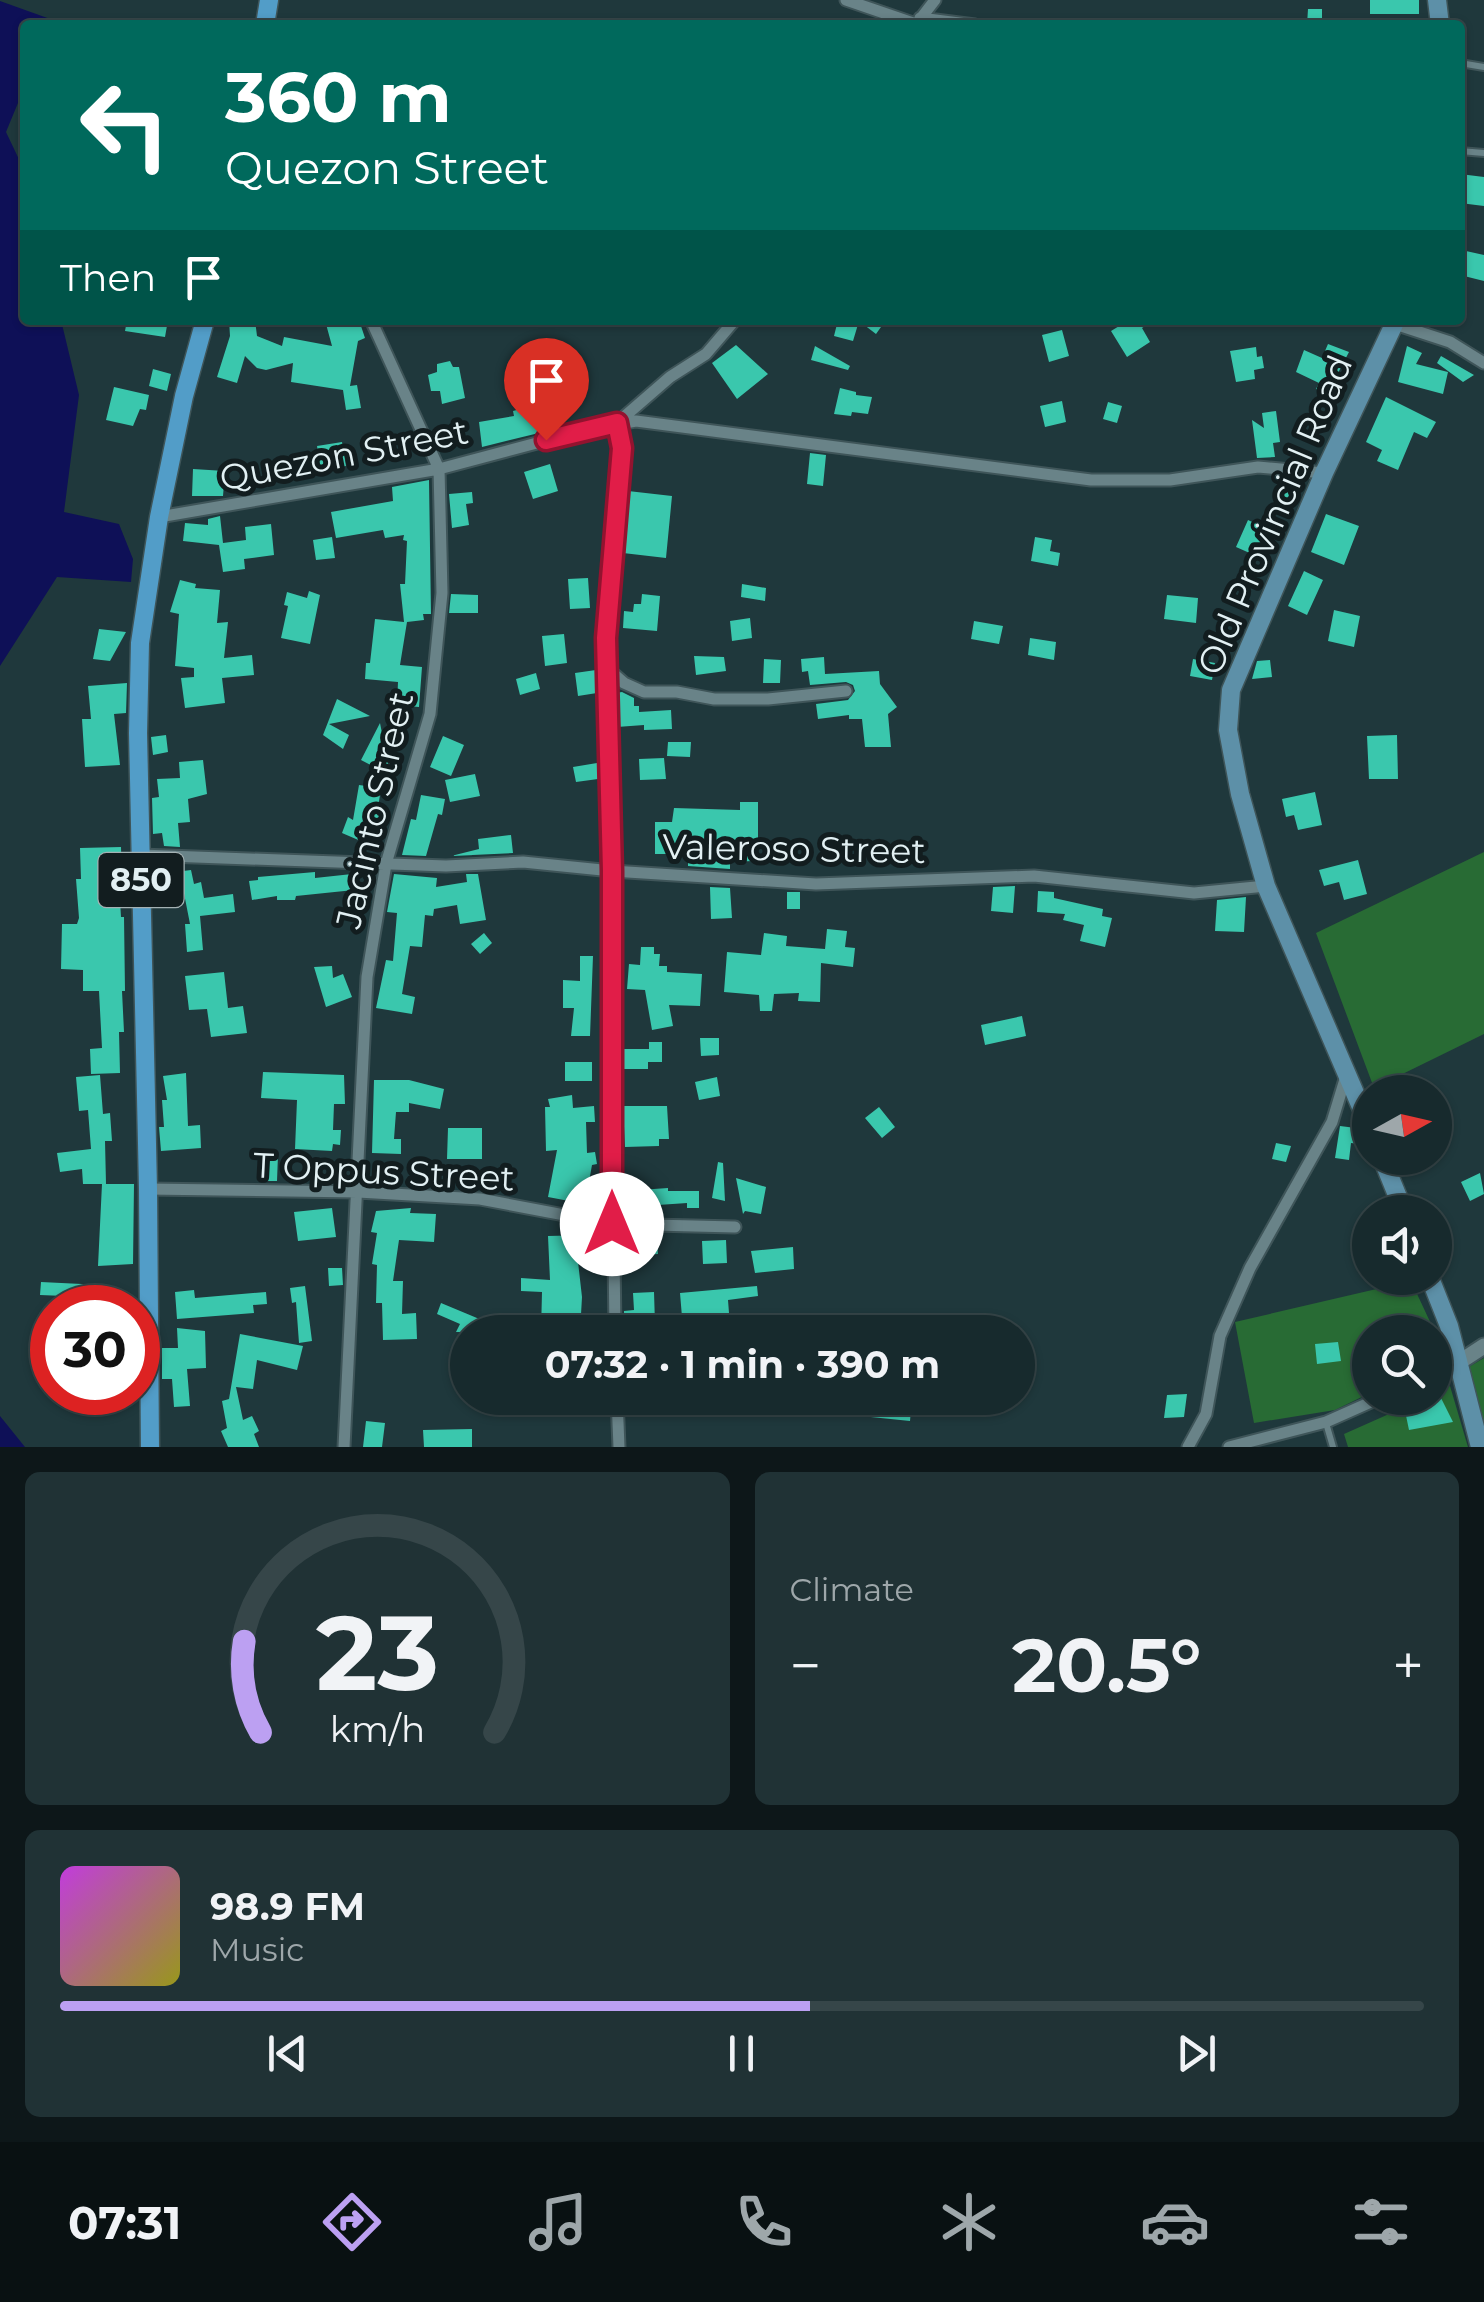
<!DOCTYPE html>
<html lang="en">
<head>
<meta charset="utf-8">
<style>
  :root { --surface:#172a2d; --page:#203235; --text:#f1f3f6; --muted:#9ea7aa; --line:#364649; --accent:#bca0f2 }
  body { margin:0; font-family:Montserrat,sans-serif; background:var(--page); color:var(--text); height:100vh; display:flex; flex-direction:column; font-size:38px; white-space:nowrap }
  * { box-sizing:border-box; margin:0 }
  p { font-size:32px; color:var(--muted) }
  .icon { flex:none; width:55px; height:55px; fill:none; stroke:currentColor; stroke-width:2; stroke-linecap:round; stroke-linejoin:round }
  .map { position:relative; height:1447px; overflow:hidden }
  .drawer { display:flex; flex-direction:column; gap:25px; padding:25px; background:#0d1719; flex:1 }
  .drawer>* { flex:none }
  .top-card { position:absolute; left:20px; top:20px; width:1445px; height:305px; border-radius:10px; box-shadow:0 2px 8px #0004,0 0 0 2px var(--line); background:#00695c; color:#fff; overflow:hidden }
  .needle { width:65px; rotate:82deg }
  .controls { position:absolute; left:1352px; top:1075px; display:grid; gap:20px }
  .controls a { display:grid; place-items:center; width:100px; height:100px; border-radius:50%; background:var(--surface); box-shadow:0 2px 8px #0004,0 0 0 2px var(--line); font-size:50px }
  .speed { position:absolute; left:30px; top:1285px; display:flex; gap:20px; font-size:50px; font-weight:700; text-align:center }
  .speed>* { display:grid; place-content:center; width:130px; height:130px; border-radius:50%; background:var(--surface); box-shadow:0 2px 8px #0004,0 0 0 2px var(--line); line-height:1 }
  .speed .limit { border:15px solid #d22; background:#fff; color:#111 }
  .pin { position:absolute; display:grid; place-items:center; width:85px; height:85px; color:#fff; margin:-102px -42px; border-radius:50% 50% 50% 0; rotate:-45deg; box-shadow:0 0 10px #0007 }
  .pin .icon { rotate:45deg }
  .me { position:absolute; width:110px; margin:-55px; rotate:0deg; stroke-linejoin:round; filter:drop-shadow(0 0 8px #0008) }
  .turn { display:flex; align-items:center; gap:35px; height:210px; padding:0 40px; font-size:45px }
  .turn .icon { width:130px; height:130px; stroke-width:2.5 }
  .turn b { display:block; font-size:70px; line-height:85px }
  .then { display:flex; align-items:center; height:95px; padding:0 40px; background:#0003; gap:20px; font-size:38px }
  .big { font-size:75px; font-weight:700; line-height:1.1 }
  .drawer .widget { flex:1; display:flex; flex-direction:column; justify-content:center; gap:15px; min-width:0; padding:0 35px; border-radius:15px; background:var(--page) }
  .drawer .dial { align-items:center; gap:0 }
  .dial svg { height:260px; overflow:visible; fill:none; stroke:var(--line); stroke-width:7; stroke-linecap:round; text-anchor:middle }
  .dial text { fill:var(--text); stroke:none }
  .song { display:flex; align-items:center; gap:30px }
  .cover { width:120px; height:120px; border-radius:15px; background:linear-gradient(135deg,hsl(290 70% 55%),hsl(60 70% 35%)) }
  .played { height:10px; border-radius:5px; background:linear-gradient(90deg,var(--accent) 55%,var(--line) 55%) }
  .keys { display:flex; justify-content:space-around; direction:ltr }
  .heat { display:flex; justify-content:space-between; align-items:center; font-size:55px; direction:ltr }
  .drawer .tiles { flex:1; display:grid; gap:25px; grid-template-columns:1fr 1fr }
  .widget:last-child { grid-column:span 2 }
  .trip { position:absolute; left:450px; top:1315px; width:585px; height:100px; border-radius:50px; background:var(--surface); box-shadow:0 2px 8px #0004,0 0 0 2px var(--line); font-weight:700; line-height:100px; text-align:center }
  .tabs { display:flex; height:160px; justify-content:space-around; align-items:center; background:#091112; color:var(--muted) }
  .tabs .icon { width:70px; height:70px }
  .tabs .selected { color:var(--accent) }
  .tabs b { font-size:45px; color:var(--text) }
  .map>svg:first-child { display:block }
  .green { fill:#286b34 }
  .water { fill:#0e1057 }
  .building { fill:#3ac7ad }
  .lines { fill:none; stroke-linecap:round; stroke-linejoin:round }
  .service-casing { stroke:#3f5559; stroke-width:10 }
  .minor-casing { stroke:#3f5559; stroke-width:15 }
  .tertiary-casing { stroke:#3f5559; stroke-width:19 }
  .secondary-casing { stroke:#3f5559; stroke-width:21 }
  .primary-casing { stroke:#3f5559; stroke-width:21 }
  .service { stroke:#698388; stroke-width:6 }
  .minor { stroke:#698388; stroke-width:11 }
  .tertiary { stroke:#698388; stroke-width:15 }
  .secondary { stroke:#5d90a8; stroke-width:18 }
  .primary { stroke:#529dc8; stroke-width:18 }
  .route-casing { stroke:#92132f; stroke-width:25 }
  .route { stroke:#e11d48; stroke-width:18 }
  .labels { text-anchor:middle; stroke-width:10; stroke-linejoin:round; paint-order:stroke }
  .shield { fill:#121d1f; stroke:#a4b1b3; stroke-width:2.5 }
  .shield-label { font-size:32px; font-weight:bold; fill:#e2f0f3 }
  .street-label { font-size:35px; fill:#e2f0f3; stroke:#121d1f }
</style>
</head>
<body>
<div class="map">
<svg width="1484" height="1447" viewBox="0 0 1484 1447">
  <rect width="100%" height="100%" fill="#1f383c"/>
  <path class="green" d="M1484 852V1034L1374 1088 1316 933Z
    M1411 1281 1446 1356 1435 1361V1332H1370V1393L1335 1410 1254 1423 1235 1322Z
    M1484 1358V1433L1467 1368Z
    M1450 1386 1468 1447H1348L1344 1434 1425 1398H1435V1393Z"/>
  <path class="water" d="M0 1 53 20V25H25V86L6 132 25 172V320H61L79 395 64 512 119 524 133 559 131 582 57 577 0 666Z
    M0 1416 25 1447H0Z"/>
  <path class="building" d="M1370 0H1419V14H1370Z
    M1308 9H1322V25H1307Z
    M1460 174 1484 177V206L1460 203Z
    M1466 251 1484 255V281L1460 275Z
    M127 320H168L165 337 125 331Z
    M229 320H255L257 336 282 346 284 337 332 346 326 324 359 320 365 338 358 341 350 386 357 385 361 408 346 410 343 390 291 382 293 363 266 370 257 368 245 356 237 383 217 377 230 336Z
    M838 320H886L876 334 859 321 853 341 834 336Z
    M1129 320H1154L1142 328 1150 342 1127 357 1111 331Z
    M1062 330 1069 356 1049 362 1042 335Z
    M1328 344 1349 352 1338 373 1346 378 1338 398 1316 389 1319 383 1296 372 1304 350 1322 358Z
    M736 345 768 374 737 399 712 363Z
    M815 346 850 366 848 370 811 360Z
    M1407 346 1422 353 1416 364 1448 372 1443 394 1398 382Z
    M1256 347 1257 357 1262 356 1264 368 1254 370 1255 379 1236 382 1230 351Z
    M1441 356 1474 375 1463 382 1437 363Z
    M450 361 453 367H459L465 398 442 404 440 391H431L428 375 437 372V364Z
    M153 369 171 374 167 391 149 386Z
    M114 387 149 395 146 410 140 409 133 426 106 420Z
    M840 388 856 392V395L872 397 868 414 852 412 851 416 834 414Z
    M1386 397 1436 422 1427 438 1414 432 1398 470 1377 461 1382 450 1366 442Z
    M1062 401 1066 422 1045 427 1040 406Z
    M1108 402 1122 406 1117 423 1103 419Z
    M535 405 543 432 482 447 479 422 514 416 513 411Z
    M1276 411 1280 442 1273 443 1275 457 1257 458 1252 420 1264 428 1262 413Z
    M342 442 346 466 321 470 317 446Z
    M810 453 826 455 823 486 807 484Z
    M550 464 558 491 533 499 524 472Z
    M193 469 225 471 223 496H192Z
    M429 480 431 614H423L424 620 407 622 400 665 422 667 419 707 397 705 398 682 365 679 366 663H370L375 619 404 622 400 584H405L407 541 403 540 404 535 385 538 383 530 336 538 331 512 393 501 392 487Z
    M1285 482 1298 490 1290 503 1277 495Z
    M628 491 672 496 666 558 623 553Z
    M472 492 473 503 466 504 469 525 452 528 449 494Z
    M1326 514 1359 526 1344 565 1311 552Z
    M220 516 223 543 246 540 245 527 271 524 274 555 244 559 245 569 223 572 219 545 183 541 185 523 208 525V519Z
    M1248 520 1273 532 1261 558 1236 547Z
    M332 537 335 558 316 560 313 540Z
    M1035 537 1052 540 1050 551 1060 553 1058 566 1031 561Z
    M1304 571 1323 580 1307 615 1288 606Z
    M588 578 590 608 570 609 568 579Z
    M180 580 196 584 195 588 220 590 217 623 228 622 224 658 252 655 254 675 222 678 225 703 185 708 181 678 194 677V668L175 666 179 614 170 612Z
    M742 584 766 588 765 601 741 597Z
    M309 591 320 595 310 644 281 638 288 606 284 605 287 592 307 598Z
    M451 594 478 595V613H449Z
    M642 594 660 596 657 631 623 628 624 611 633 612 634 604H641Z
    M1167 595 1198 598 1196 623 1164 619Z
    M1334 610 1360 616 1354 647 1328 641Z
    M750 618 752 638 732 641 730 621Z
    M974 621 1003 626 999 644 971 639Z
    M99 629 126 632 110 661 93 659Z
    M564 634 567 663 545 666 542 636Z
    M1030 638 1056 642 1054 660 1028 655Z
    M694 656 724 657 726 671 696 675Z
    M824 657 825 674 879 671 880 684 897 707 888 714 891 747H865L862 719H849V715L818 719 816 704 848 700 855 691 853 685 846 682 810 685 808 671 802 672 801 659Z
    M764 659 781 660 780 683H763Z
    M1193 659 1215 663 1212 680 1190 676Z
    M1270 660 1272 677 1252 679 1257 661Z
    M596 670 597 693 578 696 575 673Z
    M536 673 540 689 520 695 516 679Z
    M127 683 126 713 114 714 120 765 85 767 82 719H91L88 686Z
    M622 692 634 698V706H639V712L671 710 672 729 644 730V725L617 727 616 693Z
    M337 699 370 716 329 724 349 735 343 749 323 735Z
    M380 723 388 763 384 772 361 760Z
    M166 735 168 752 153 755 151 737Z
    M1397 735 1398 779H1369L1367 736Z
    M443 736 464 745 451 776 430 767Z
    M668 742H691L690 757 667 756Z
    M664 758 666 779 640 780 639 759Z
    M203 760 207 794 188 799 190 822 178 823 180 847 164 846 162 833 153 834 152 798 159 797 157 779 180 778 179 762Z
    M597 763 598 779 576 782 573 767Z
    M475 774 480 796 450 802 445 780Z
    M359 785 381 788 377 815 381 817 370 845 342 833 348 817 353 820Z
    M1315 792 1322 825 1298 830 1294 815 1286 817 1282 799Z
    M421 795 445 799 442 815 438 814 426 856 402 855 411 819 416 820Z
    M740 802H758V849H752L753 861 730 862V869L688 866V854H655V822H672L674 808 740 810Z
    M511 835 513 853 451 856 479 849 478 839Z
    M121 847 122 883H119L121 917H124L125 991H122L124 1032H119L120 1073 91 1074 90 1049 102 1048 99 991H83V970L61 969 62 924H77L79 918 76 879H81L80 848Z
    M1358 860 1367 894 1344 900 1339 882 1324 886 1319 870Z
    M166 865 182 866 183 871 191 870 194 884 201 882 204 898 233 894 235 912 200 916 203 950 187 952 185 924H190L181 878 169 880Z
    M315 872V878L352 874 354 890 296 896 295 900H277V896L252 900 249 881 258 880V877Z
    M394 874 437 878 436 887 467 882 466 874H478L486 920 460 924 457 905 434 909 433 916 425 915 422 947 410 946 402 994 415 997 412 1014 376 1008 386 960 393 961 397 913 387 912Z
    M1015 886 1013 913 991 911 993 887Z
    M710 887 730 888 732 918 711 919Z
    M1038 891 1054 892V898L1103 909 1102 916 1112 918 1105 947 1080 941 1084 925 1063 920 1065 914 1037 912Z
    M787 892H800V909H787Z
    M1246 897 1244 932 1215 931 1217 900Z
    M827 929 847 931 845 947 855 948 853 967 821 963 820 1002 798 1001 799 993 774 994 772 1011H760L759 995 724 992 727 952 761 955 764 933 787 936 786 946 825 949Z
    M484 933 492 943 480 954 471 944Z
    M641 947H654V954H660L659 966H667V972L702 974 700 1006 669 1005 673 1026 652 1030 645 990 627 989 629 964 640 965Z
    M580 956H593L590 1036H571L574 1008H563V980L580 981Z
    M332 966 333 978 343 974 352 997 326 1007 314 967Z
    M224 972 228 1008 243 1006 247 1033 211 1037 207 1009 189 1010 185 976Z
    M1022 1016 1026 1036 985 1045 981 1025Z
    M700 1038H719V1055L701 1056Z
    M649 1042H662V1062H648V1069H621V1049H649Z
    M565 1062H592V1081H565Z
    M263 1072 344 1075 345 1104H334L333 1130H341L340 1145 333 1144 332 1151 295 1149 297 1100 261 1098Z
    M186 1073 188 1126 200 1125 201 1148 161 1151 159 1127H164L162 1100H167L163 1076Z
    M100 1075 103 1114 110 1113 112 1141H105L106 1184H83L82 1169 60 1172 57 1153 91 1149 88 1110 79 1111 76 1077Z
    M717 1077 720 1096 699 1100 695 1082Z
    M374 1080H409L444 1089 440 1109 409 1103V1112H396L394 1139H401V1154L372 1153Z
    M572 1095 573 1108 594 1106 595 1122H586L587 1153 595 1152 597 1164 592 1165 585 1204 548 1197 557 1150 546 1151 545 1107H550L548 1099Z
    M623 1106H667L669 1139H659V1146L625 1147Z
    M879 1107 895 1127 882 1138 865 1118Z
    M1340 1126 1356 1128 1360 1135 1359 1144 1351 1143 1349 1160 1335 1158Z
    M448 1128H482V1159H447Z
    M1276 1143 1291 1146 1286 1162 1272 1159Z
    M262 1155H278L277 1181H261Z
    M718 1162 723 1163 725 1201 712 1198Z
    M1480 1173 1484 1194 1470 1201 1461 1182Z
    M736 1178 766 1187 761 1214 745 1211 743 1214Z
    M102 1184H134L133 1264 98 1266Z
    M668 1188V1191H699V1208H687V1203L658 1205 656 1216 627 1215 625 1191Z
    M332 1208 336 1237 298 1241 294 1212Z
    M411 1208 410 1213 436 1214 434 1242 399 1240 393 1281H403L402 1314 416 1313 417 1339 383 1340 382 1303H376L377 1265 372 1264 377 1233 371 1232 376 1211Z
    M626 1234H657L658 1254 627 1256Z
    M588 1235 589 1253H577L582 1297 580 1332H541L542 1292 521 1291V1278L550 1280 548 1236Z
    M726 1240 727 1263 703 1264 702 1241Z
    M793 1247 794 1269 755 1273 751 1251Z
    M328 1268H342L343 1285 329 1286Z
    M41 1282 102 1285V1295L127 1294 128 1308H64V1296L40 1295Z
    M305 1286 312 1341 299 1343 296 1302 292 1303 290 1288Z
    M757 1286 758 1296 728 1300 729 1313 682 1317 680 1293Z
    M194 1290 195 1298 266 1292 267 1304 253 1305 254 1313 177 1319 175 1292Z
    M654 1292 655 1324 624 1325V1311L634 1310 633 1293Z
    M441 1303 489 1323 485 1332H456L460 1324 437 1314Z
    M177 1328 205 1331 206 1368 187 1369 190 1406 174 1407 172 1379H162V1348H178Z
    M240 1334 303 1346 297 1370 257 1360 253 1389 236 1387 243 1420 252 1416 259 1431 254 1434 259 1447H228L221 1431 227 1428 222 1401 229 1399Z
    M52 1342V1368H41L39 1343Z
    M1338 1342 1341 1361 1317 1364 1315 1344Z
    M1187 1394 1184 1417 1164 1418 1167 1395Z
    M1439 1394 1453 1422 1409 1430 1404 1406Z
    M863 1398 912 1399 910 1421 861 1416Z
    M366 1421 385 1423 382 1447H363Z
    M472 1429V1447H424L423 1430Z"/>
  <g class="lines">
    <defs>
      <path id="service" d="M1460 63 1484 67
        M1460 151 1484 153
        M1326 1423 1333 1447"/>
      <path id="minor" d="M846 0 916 24
        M920 18 975 25
        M918 22 935 0
        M1395 324 1450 342 1484 363
        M617 423 670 377 706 354 735 320
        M159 517 439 469 582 431 636 421 1091 480H1170L1258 467 1324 473
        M608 669 624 683 644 692H677L714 699H768L846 691
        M141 855 446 866 523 862 612 871 816 884 1034 876 1194 893 1266 886
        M148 1189 358 1192 480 1199 612 1224 735 1227
        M615 1332 606 638 622 448 617 423
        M1435 1373 1458 1363
        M617 1398 619 1447
        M344 1447 367 977 386 864 430 714 442 593 439 469 371 320
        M1188 1447 1206 1414 1220 1336 1250 1268 1332 1122 1346 1076
        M1229 1447 1326 1422 1380 1398"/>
      <path id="tertiary" d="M1458 1363 1484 1346"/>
      <path id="secondary" d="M1437 0 1440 25
        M1370 1128 1266 886 1240 794 1228 730 1231 690 1324 473 1396 320
        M1382 1158 1404 1212
        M1430 1278 1449 1326 1480 1447"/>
      <path id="primary" d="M265 25 269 0
        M150 1447 148 1189 138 733 140 643 159 517 184 396 205 320"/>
    </defs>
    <use href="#service" class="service-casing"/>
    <use href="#minor" class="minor-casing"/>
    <use href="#tertiary" class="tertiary-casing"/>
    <use href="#secondary" class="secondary-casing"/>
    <use href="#primary" class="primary-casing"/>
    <use href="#service" class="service"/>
    <use href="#minor" class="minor"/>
    <use href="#tertiary" class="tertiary"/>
    <use href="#secondary" class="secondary"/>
    <use href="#primary" class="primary"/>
  </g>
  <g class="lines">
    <defs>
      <path id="route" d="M546 440 617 423 622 448 606 638 612 871V1224"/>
    </defs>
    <use href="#route" class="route-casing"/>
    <use href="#route" class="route"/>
  </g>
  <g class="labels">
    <rect class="shield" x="98.5" y="853" width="85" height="54" rx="8"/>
    <g class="shield-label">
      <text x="141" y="891">850</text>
    </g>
    <g class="street-label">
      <text transform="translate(344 455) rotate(-11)" y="12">Quezon Street</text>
      <text transform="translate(1275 515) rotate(-67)" y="12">Old Provincial Road</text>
      <text transform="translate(375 810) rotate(-77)" y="12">Jacinto Street</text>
      <text transform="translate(794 849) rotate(1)" y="12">Valeroso Street</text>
      <text transform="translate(384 1172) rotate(3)" y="12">T Oppus Street</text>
    </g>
  </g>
</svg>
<div class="controls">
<a><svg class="needle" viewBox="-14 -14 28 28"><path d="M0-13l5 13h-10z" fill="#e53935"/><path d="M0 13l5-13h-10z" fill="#9ea7aa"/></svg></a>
<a><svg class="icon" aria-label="sound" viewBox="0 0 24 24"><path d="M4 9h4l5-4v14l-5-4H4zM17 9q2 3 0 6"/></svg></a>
<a><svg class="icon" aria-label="search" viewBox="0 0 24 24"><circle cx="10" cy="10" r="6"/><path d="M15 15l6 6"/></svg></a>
</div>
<div class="speed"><div class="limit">30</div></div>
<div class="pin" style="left:546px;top:440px;background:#d93025"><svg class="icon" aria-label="arrive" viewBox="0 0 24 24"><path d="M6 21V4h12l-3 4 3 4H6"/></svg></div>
<svg class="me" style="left:612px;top:1224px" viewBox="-20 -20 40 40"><circle r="19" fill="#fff"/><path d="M0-13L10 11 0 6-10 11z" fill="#e11d48"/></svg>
<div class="trip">07:32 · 1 min · 390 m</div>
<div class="top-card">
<div class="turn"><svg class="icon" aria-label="left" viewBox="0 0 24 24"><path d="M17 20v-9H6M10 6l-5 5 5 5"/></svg><div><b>360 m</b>Quezon Street</div></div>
<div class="then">Then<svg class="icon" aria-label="arrive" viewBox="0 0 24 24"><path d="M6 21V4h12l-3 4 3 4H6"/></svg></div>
</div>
</div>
<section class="drawer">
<div class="tiles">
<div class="widget dial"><svg viewBox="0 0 100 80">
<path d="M14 69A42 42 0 1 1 86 69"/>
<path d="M14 69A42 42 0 0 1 9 41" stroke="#bca0f2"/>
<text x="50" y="56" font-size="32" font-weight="700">23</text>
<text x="50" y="72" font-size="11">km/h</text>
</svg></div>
<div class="widget"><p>Climate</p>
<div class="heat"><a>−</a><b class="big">20.5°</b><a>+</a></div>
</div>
<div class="widget">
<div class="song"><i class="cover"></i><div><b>98.9 FM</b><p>Music</p></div></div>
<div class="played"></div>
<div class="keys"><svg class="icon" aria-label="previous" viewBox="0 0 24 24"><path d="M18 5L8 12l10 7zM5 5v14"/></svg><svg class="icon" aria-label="pause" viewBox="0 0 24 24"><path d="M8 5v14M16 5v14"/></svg><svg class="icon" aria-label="next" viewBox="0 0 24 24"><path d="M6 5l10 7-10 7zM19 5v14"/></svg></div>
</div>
</div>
</section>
<nav class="tabs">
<b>07:31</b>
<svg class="icon selected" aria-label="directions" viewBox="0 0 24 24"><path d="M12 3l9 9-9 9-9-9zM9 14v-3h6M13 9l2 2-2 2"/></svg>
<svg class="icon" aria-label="music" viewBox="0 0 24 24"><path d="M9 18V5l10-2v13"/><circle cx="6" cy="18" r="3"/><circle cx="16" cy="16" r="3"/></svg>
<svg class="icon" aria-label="phone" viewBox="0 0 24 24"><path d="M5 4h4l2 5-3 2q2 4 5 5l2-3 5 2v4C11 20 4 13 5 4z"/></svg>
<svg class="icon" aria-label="climate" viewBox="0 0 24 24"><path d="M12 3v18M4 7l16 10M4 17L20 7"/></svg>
<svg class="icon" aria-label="car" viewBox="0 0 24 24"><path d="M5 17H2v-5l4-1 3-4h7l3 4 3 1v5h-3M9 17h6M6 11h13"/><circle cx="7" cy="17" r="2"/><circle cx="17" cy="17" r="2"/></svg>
<svg class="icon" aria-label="filters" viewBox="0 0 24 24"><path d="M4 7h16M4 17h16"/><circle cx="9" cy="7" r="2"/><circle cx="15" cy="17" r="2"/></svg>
</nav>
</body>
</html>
